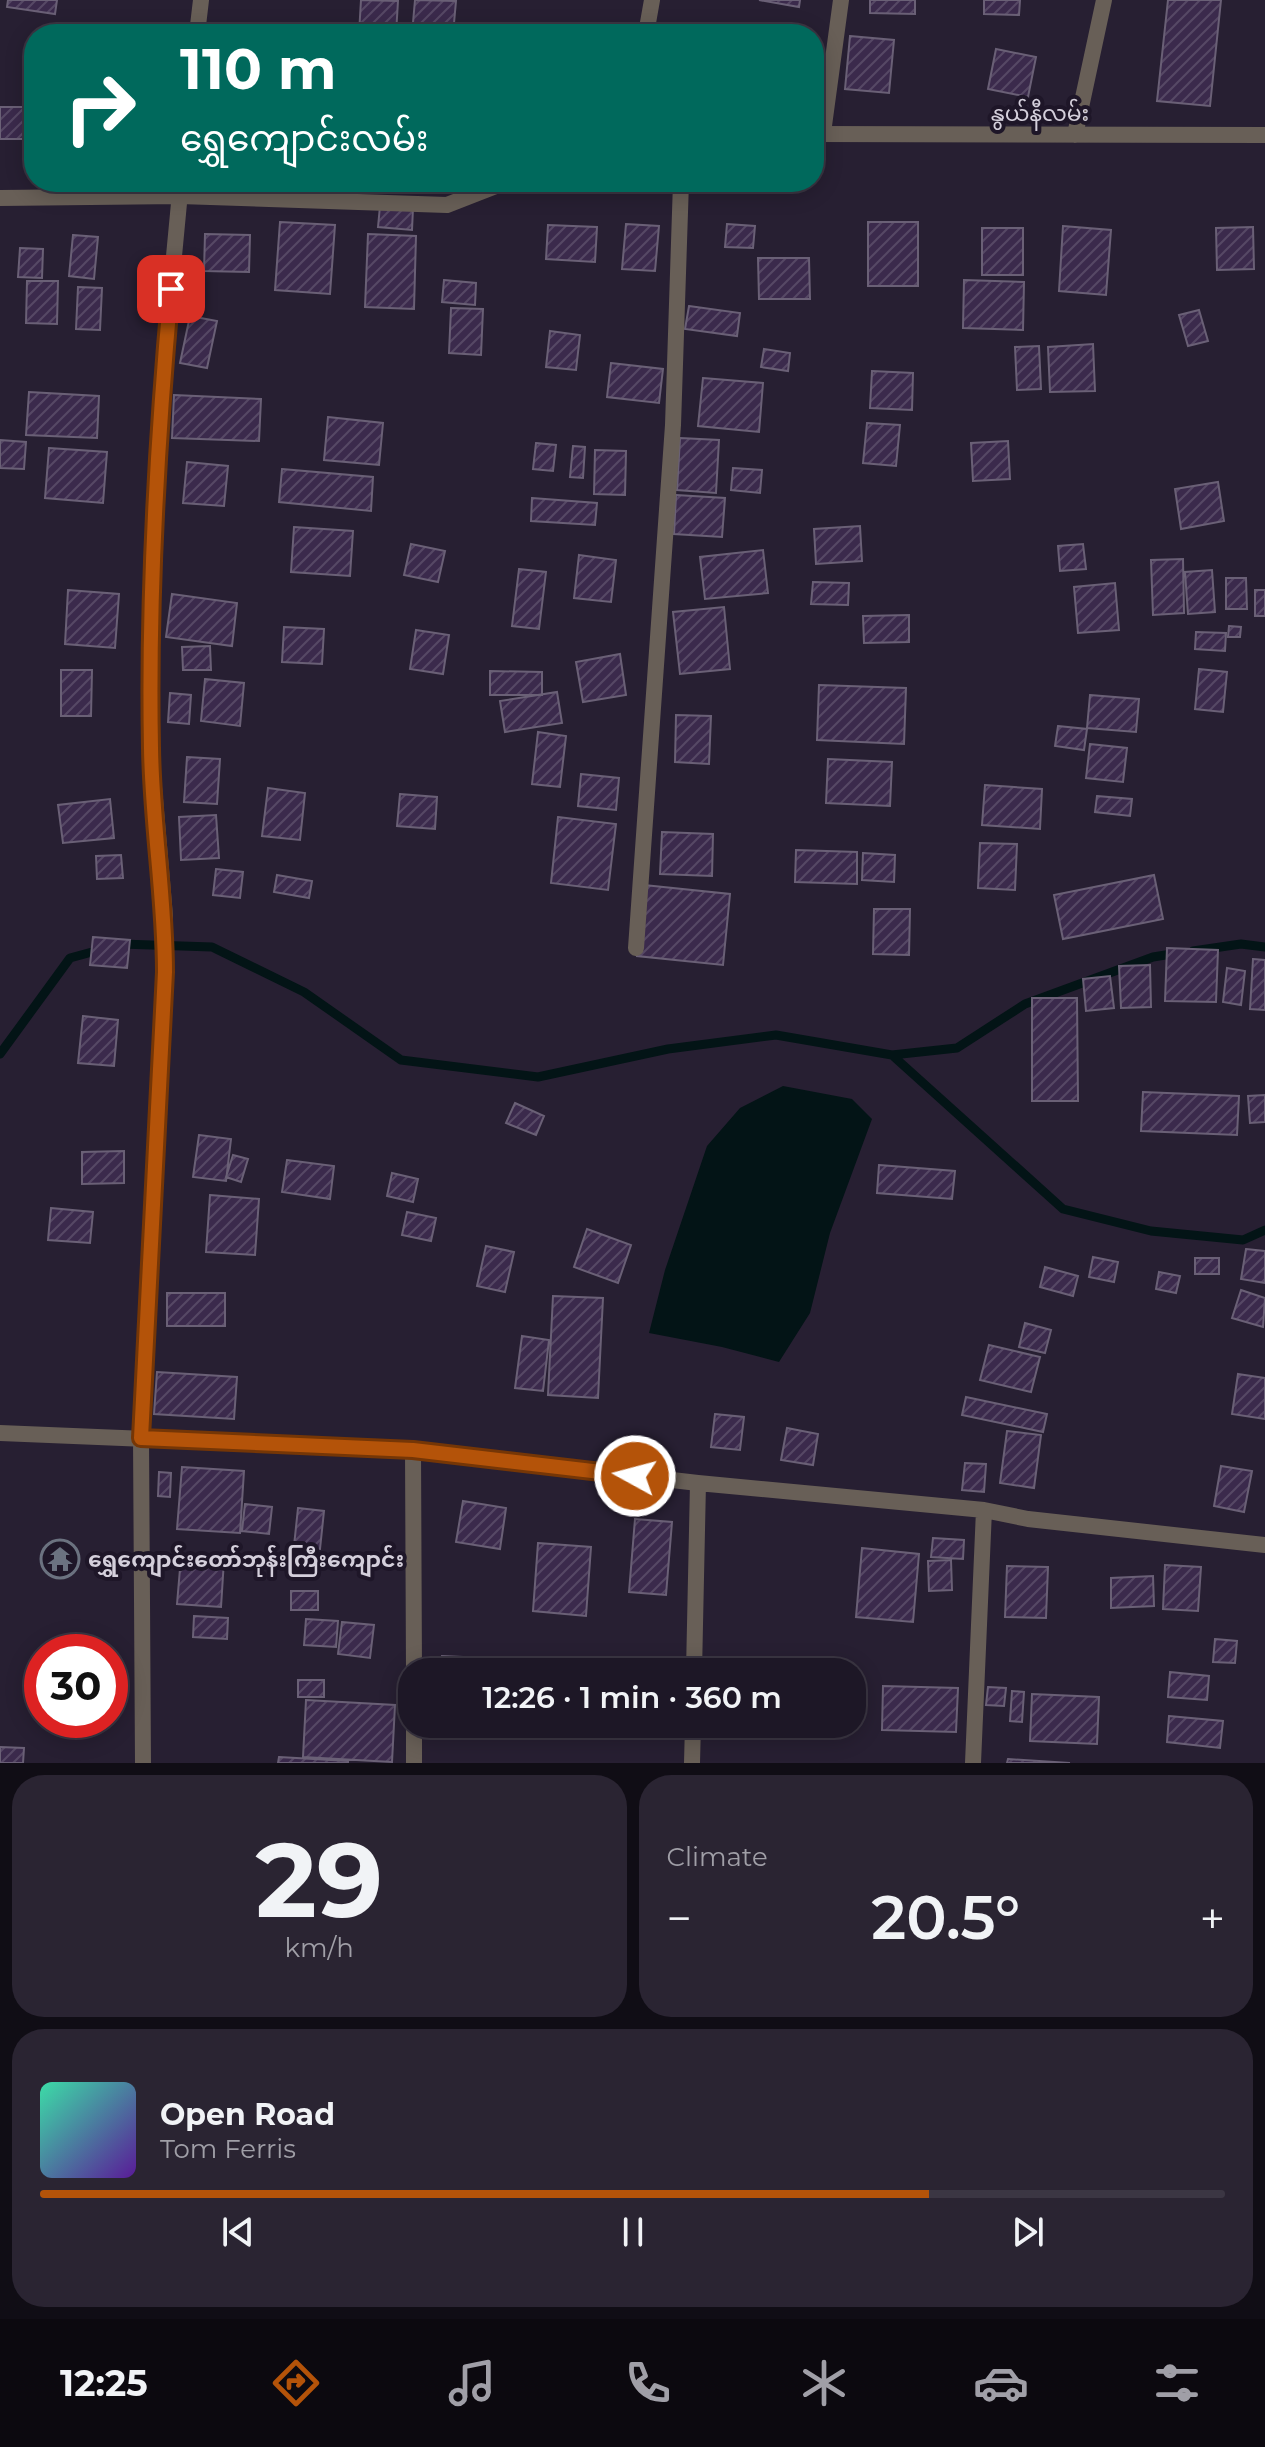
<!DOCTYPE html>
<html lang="en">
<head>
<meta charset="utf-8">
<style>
  :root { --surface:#1d1726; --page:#2a2432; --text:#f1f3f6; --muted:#a09fa7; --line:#3b3643; --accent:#b45309 }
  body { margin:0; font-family:Montserrat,"Noto Sans Myanmar",sans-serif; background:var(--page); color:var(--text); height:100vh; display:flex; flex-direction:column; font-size:30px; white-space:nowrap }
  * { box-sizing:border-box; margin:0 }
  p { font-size:26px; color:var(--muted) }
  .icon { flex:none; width:44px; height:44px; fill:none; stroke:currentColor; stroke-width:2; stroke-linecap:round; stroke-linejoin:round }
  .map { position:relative; height:1763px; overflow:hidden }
  .side { display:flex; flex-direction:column; gap:12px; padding:12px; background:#100d15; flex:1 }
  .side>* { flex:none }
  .banner { position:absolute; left:24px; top:24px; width:800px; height:168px; border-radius:32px; box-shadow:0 4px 20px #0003,0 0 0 2px var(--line); background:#00695c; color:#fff; overflow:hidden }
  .speed { position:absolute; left:24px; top:1634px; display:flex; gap:16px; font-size:40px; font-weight:700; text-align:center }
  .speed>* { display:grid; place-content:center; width:104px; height:104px; border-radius:50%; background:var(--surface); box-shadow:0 4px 20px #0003,0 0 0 2px var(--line); line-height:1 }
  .speed .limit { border:12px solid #d22; background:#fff; color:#111 }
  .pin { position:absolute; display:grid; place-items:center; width:68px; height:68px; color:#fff; margin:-34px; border-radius:16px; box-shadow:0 4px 12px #0006 }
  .me { position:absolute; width:88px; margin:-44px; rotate:277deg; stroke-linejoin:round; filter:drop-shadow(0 0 6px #0008) }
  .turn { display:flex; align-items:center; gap:28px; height:168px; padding:0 24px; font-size:36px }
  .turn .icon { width:104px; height:104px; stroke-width:2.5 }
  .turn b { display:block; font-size:56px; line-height:68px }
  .big { font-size:60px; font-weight:600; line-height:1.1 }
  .side .widget { flex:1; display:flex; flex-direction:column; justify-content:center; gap:12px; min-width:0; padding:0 28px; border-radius:32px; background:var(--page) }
  .side .dial { align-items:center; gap:0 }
  .dial b { font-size:104px; line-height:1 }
  .song { display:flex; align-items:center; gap:24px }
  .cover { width:96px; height:96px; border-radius:12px; background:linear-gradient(135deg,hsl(160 70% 55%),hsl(270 70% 35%)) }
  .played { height:8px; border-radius:4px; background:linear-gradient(90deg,var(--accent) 75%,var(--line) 75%) }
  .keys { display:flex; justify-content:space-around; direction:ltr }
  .heat { display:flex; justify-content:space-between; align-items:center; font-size:44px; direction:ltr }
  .side .tiles { flex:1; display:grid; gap:12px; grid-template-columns:1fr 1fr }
  .widget:last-child { grid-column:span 2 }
  .trip { position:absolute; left:398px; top:1658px; width:468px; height:80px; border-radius:32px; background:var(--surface); box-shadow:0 4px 20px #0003,0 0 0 2px var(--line); font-weight:600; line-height:80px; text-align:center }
  .menu { display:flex; height:128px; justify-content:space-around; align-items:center; background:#0c090f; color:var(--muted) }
  .menu .icon { width:56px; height:56px }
  .menu .on { color:var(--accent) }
  .menu b { font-size:36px; color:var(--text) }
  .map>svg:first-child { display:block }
  .water { fill:#031416 }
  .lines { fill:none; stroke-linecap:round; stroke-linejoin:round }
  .stream { stroke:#031416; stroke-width:9 }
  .building { fill:url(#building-hatch); stroke:#6a6076; stroke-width:2 }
  .street { stroke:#685f57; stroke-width:16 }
  .route-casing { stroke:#753606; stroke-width:20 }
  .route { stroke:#b45309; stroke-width:14 }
  .labels { text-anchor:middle; stroke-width:8; stroke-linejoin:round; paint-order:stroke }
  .street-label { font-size:22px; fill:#d4cfdb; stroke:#1e1628 }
  .poi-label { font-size:22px; font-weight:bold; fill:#d4cfdb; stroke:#1e1628; text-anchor:start }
</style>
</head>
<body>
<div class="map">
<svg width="1265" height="1763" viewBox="0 0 1265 1763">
  <defs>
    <pattern id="building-hatch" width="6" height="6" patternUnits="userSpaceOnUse" patternTransform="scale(2)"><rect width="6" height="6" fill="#3b2a4c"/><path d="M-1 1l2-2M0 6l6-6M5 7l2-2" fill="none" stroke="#564865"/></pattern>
  </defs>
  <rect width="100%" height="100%" fill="#271f32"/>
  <path class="water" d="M783 1086 852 1099 872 1119 830 1233 810 1313 779 1362 722 1347 649 1333 665 1270 707 1146 740 1108Z"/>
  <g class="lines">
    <path class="stream" d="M121 944 212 947 304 992 401 1060 538 1077 668 1049 776 1035 892 1055 1063 1209 1151 1231 1243 1240 1265 1230
      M1193 951 1241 944 1265 947
      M0 1054 70 958 103 949
      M892 1055 957 1048 1025 1004 1153 957 1178 953"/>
  </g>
  <path class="building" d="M8 0H57L55 14 7 7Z
    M361 0 398 1 396 34H359Z
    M415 0 456 1 453 34H412Z
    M759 0H800L799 7Z
    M870 0H915V14L870 13Z
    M984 0H1020L1019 15 984 14Z
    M1168 0H1221L1210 106 1157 101Z
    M227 25 267 29 266 34H226Z
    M850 36 894 40 889 93 845 89Z
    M996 49 1036 57 1028 97 988 89Z
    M0 107H31V139H0Z
    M380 206 413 208 412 230 378 227Z
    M280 222 335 225 330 294 275 290Z
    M868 222H918V286H868Z
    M626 224 659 226 655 271 622 269Z
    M727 224 755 226 753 248 725 247Z
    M548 225 597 227 595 262 546 259Z
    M1063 226 1111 230 1106 295 1059 291Z
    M1253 227 1254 269 1217 270 1216 228Z
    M982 228H1023V275H982Z
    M205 234 250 235 249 272 204 271Z
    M368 234 416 236 414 309 365 307Z
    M73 235 98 237 94 279 69 276Z
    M20 248 43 249 42 278 18 277Z
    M758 258H809L810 299H759Z
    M444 280 476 283 475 305 442 302Z
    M964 280 1024 282 1023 330 963 328Z
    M27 281H58L57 324 26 323Z
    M78 287 102 288 100 330 76 329Z
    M689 306 740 313 737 336 685 329Z
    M451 308 483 309 481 355 449 353Z
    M1199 310 1208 341 1188 346 1179 315Z
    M190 316 217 321 207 368 180 363Z
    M550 331 580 335 576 370 546 367Z
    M1093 344 1095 391 1050 392 1048 347Z
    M1039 346 1041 389 1017 390 1015 347Z
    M764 349 790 353 788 371 761 367Z
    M611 363 663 369 659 403 607 397Z
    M872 371 913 373 912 410 870 408Z
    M703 378 763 383 759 432 698 426Z
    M29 392 99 396 97 438 26 435Z
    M174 395 261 399 259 441 172 438Z
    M328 417 383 423 379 465 324 460Z
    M867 423 900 425 896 466 863 463Z
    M680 438 719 440 716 493 677 490Z
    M0 440 26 442 24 469 0 468Z
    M1008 441 1010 479 973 481 971 443Z
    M536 443 556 445 553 471 533 469Z
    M573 446 585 447 583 478 570 477Z
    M49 448 107 452 103 503 45 498Z
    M595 450 626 451 625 495 594 494Z
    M187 462 228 466 224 506 183 503Z
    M733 468 762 470 760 493 731 490Z
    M282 469 373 477 371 511 279 502Z
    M1218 482 1224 521 1181 529 1175 489Z
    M676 495 725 498 722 537 674 534Z
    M532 498 597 503 595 525 531 521Z
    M860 526 862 561 816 564 814 529Z
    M294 527 353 531 350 576 291 572Z
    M411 544 445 551 438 582 404 575Z
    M1083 544 1086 569 1060 571 1058 546Z
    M763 550 768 593 705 599 700 557Z
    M579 555 616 560 611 602 574 598Z
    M1183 559 1184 613 1153 615 1151 560Z
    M519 569 546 572 539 629 512 626Z
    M1212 570 1215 612 1188 614 1185 572Z
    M1226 578H1246L1247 609H1226Z
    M813 582 849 583 848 605 811 604Z
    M1115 583 1119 630 1078 633 1074 587Z
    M68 590 119 594 115 648 65 644Z
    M1255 590H1265V616H1255Z
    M172 594 237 603 232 646 166 637Z
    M724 607 730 669 680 674 673 612Z
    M909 615V642L864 643 863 616Z
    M1229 626 1241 627 1240 637H1228Z
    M284 627 324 629 322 664 282 662Z
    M416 630 449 635 443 674 410 669Z
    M1196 632 1226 633 1225 651 1195 649Z
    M210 646 211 670H183L182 647Z
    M620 654 626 695 583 702 576 662Z
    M1199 669 1227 672 1223 712 1195 709Z
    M61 670H92L91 716H61Z
    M490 671 542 672V695H490Z
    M205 679 244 683 240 726 201 721Z
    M819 685 906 688 904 744 817 740Z
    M557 692 562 723 505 732 500 701Z
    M170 693 191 695 189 724 168 722Z
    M1090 695 1139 699 1136 732 1087 728Z
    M676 715 711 716 709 764 675 762Z
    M1058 726 1087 729 1084 750 1055 746Z
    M538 732 566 736 560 787 532 784Z
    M1090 744 1127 748 1123 782 1086 778Z
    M187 757 220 759 217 804 184 802Z
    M828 759 892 762 890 806 826 803Z
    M581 774 619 778 616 810 578 806Z
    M985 785 1042 789 1040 829 982 825Z
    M268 788 305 793 300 840 262 836Z
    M400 794 437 797 435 829 397 826Z
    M1097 796 1132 799 1130 816 1095 812Z
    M110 799 114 838 63 843 58 805Z
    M216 815 219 858 181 860 179 817Z
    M558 817 616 824 608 890 551 883Z
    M662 832 713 834 712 876 660 874Z
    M980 843 1017 844 1015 890 978 888Z
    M796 850 857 852V884L795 882Z
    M863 853 895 855 894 882 862 880Z
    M121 855 123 878 97 879 96 856Z
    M216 869 243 872 240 898 213 895Z
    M277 875 312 881 309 898 274 892Z
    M1154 875 1163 919 1063 939 1054 895Z
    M644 885 730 894 723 965 637 956Z
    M874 909H910L909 955 873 954Z
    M93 937 130 940 127 968 90 965Z
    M1167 948 1218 950 1216 1002 1165 1001Z
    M1253 959 1265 960V1010L1250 1009Z
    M1150 965 1151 1007 1121 1008 1119 966Z
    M1227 968 1245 971 1241 1005 1223 1002Z
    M1110 976 1114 1008 1086 1011 1083 979Z
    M1032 998H1077L1078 1101H1032Z
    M83 1016 118 1020 114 1066 78 1063Z
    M1143 1092 1239 1096 1237 1135 1141 1131Z
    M1265 1095V1122L1250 1123 1248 1096Z
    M515 1103 544 1116 536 1135 506 1123Z
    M199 1135 231 1139 226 1181 193 1177Z
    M124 1151V1183L82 1184V1152Z
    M233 1155 248 1159 241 1182 226 1177Z
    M287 1160 334 1166 330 1199 282 1192Z
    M879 1165 955 1171 952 1199 877 1193Z
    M392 1173 418 1179 413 1202 387 1196Z
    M210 1195 259 1199 255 1255 206 1252Z
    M51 1208 93 1212 90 1243 48 1240Z
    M407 1212 436 1218 431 1241 402 1235Z
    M587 1229 631 1245 618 1283 574 1267Z
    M486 1246 514 1252 505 1292 477 1286Z
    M1246 1249 1265 1251V1283L1241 1279Z
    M1093 1257 1118 1262 1114 1282 1089 1277Z
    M1195 1258H1219V1274H1195Z
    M1045 1267 1078 1276 1073 1296 1040 1287Z
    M1159 1272 1180 1276 1176 1293 1156 1289Z
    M1241 1290 1265 1298 1263 1327 1232 1318Z
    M167 1293H225V1326H167Z
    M553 1296 603 1298 598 1398 548 1395Z
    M1025 1323 1051 1330 1045 1353 1019 1347Z
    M522 1336 549 1340 543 1391 515 1388Z
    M989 1345 1040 1357 1031 1392 980 1380Z
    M157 1372 237 1377 234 1419 154 1414Z
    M1238 1374 1265 1378V1419L1232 1414Z
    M966 1397 1047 1414 1043 1432 962 1415Z
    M715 1414 744 1417 740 1450 711 1447Z
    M787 1428 818 1434 813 1465 781 1460Z
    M1007 1431 1041 1435 1034 1488 1000 1483Z
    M965 1463 986 1464 984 1492 962 1490Z
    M1221 1466 1252 1471 1244 1512 1214 1506Z
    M182 1467 244 1471 240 1533 177 1529Z
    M159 1472 171 1473 170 1497 158 1496Z
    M463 1501 506 1508 500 1549 456 1542Z
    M245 1504 272 1507 269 1534 242 1531Z
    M298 1508 324 1511 320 1549 294 1546Z
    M635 1519 672 1522 666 1595 629 1592Z
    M933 1538 964 1540 963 1559 931 1557Z
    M538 1543 591 1547 586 1616 533 1611Z
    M862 1548 919 1554 913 1622 856 1617Z
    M181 1557 224 1560 221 1607 177 1604Z
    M951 1560 952 1590 929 1591 928 1561Z
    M1165 1565 1201 1567 1198 1611 1163 1609Z
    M1007 1566 1048 1567 1046 1618 1005 1617Z
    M1153 1576 1154 1606 1111 1608V1578Z
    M291 1591H318V1610H291Z
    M194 1616 228 1618 227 1639 193 1637Z
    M306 1619 338 1621 336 1647 304 1645Z
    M342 1622 374 1625 370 1658 338 1654Z
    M1215 1639 1237 1641 1235 1663 1213 1662Z
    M442 1656 505 1659V1672H441Z
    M707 1660 782 1665V1672H706Z
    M1170 1672 1209 1676 1207 1700 1168 1697Z
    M298 1680H324V1697H298Z
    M883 1686 958 1688 956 1732 882 1730Z
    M988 1687 1006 1688 1004 1706 986 1705Z
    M1012 1691 1024 1692 1022 1722 1010 1721Z
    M1032 1694 1099 1697 1097 1744 1030 1741Z
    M306 1700 395 1705 392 1762 303 1757Z
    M1169 1716 1223 1721 1220 1748 1167 1742Z
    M0 1747 24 1748 23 1763H0Z
    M279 1757 348 1761V1763H278Z
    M1008 1759 1070 1763H1007Z"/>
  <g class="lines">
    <path class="street" d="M197 34 201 0
      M646 34 652 0
      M823 133 841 0
      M814 134 1265 135
      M1075 135 1104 0
      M0 198 180 196 447 205 506 182
      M636 948 673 425 681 182
      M0 1433 413 1450 698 1483 984 1510 1028 1519 1265 1545
      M413 1450 414 1672
      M694 1672 698 1483
      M414 1724V1763
      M143 1763 141 1438 165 972V916L151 752 152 558 165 351 181 182
      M692 1763 693 1724
      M973 1763 984 1510"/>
  </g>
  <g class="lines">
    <defs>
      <path id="route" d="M171 289C157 442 148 595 151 748 152 823 165 897 165 972L141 1438 413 1450 635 1476"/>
    </defs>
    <use href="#route" class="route-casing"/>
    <use href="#route" class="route"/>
  </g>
  <defs>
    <symbol id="temple-ring" viewBox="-11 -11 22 22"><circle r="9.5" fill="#1e1628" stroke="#6b7280" stroke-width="1.5"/><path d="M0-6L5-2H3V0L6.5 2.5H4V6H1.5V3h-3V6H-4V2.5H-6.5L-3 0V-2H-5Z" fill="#6b7280"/></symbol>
  </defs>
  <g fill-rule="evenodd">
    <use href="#temple-ring" x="38" y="1537" width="44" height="44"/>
  </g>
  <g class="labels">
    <g class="street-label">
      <text x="1040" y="121">နွယ်နီလမ်း</text>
    </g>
    <g class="poi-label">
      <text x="88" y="1567">ရွှေကျောင်းတော်ဘုန်းကြီးကျောင်း</text>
    </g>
  </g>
</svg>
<div class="speed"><div class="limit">30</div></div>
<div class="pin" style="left:171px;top:289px;background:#d93025"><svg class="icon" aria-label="arrive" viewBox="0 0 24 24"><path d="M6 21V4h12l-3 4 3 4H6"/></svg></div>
<svg class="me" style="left:635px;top:1476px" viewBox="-20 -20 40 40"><circle r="17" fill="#b45309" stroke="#fff" stroke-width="3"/><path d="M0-11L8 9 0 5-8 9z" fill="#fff"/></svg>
<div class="trip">12:26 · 1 min · 360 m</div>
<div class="banner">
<div class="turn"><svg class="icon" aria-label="right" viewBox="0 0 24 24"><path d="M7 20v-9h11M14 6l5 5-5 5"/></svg><div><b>110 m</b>ရွှေကျောင်းလမ်း</div></div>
</div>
</div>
<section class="side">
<div class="tiles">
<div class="widget dial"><b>29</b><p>km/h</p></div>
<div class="widget"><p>Climate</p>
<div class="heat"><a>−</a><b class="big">20.5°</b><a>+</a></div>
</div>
<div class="widget">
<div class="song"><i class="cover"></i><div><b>Open Road</b><p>Tom Ferris</p></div></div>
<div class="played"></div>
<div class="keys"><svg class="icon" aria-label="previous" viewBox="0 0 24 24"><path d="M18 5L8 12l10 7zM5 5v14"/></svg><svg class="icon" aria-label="pause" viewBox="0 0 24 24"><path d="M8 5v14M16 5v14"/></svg><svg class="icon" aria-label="next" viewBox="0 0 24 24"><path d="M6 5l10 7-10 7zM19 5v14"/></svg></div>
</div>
</div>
</section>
<nav class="menu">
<b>12:25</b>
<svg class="icon on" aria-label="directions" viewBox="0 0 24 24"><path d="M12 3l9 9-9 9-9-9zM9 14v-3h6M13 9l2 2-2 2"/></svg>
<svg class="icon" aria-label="music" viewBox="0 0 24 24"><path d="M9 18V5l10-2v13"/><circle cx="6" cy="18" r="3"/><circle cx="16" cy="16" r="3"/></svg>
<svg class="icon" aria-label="phone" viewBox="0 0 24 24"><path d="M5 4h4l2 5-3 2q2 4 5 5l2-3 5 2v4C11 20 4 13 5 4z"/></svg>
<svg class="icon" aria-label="climate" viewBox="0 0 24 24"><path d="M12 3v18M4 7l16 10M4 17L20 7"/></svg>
<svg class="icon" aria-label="car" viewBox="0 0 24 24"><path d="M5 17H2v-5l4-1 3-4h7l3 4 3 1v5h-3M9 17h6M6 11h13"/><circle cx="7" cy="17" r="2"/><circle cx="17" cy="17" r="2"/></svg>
<svg class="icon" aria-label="filters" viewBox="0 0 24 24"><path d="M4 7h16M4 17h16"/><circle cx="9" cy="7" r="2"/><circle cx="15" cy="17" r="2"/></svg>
</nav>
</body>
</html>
